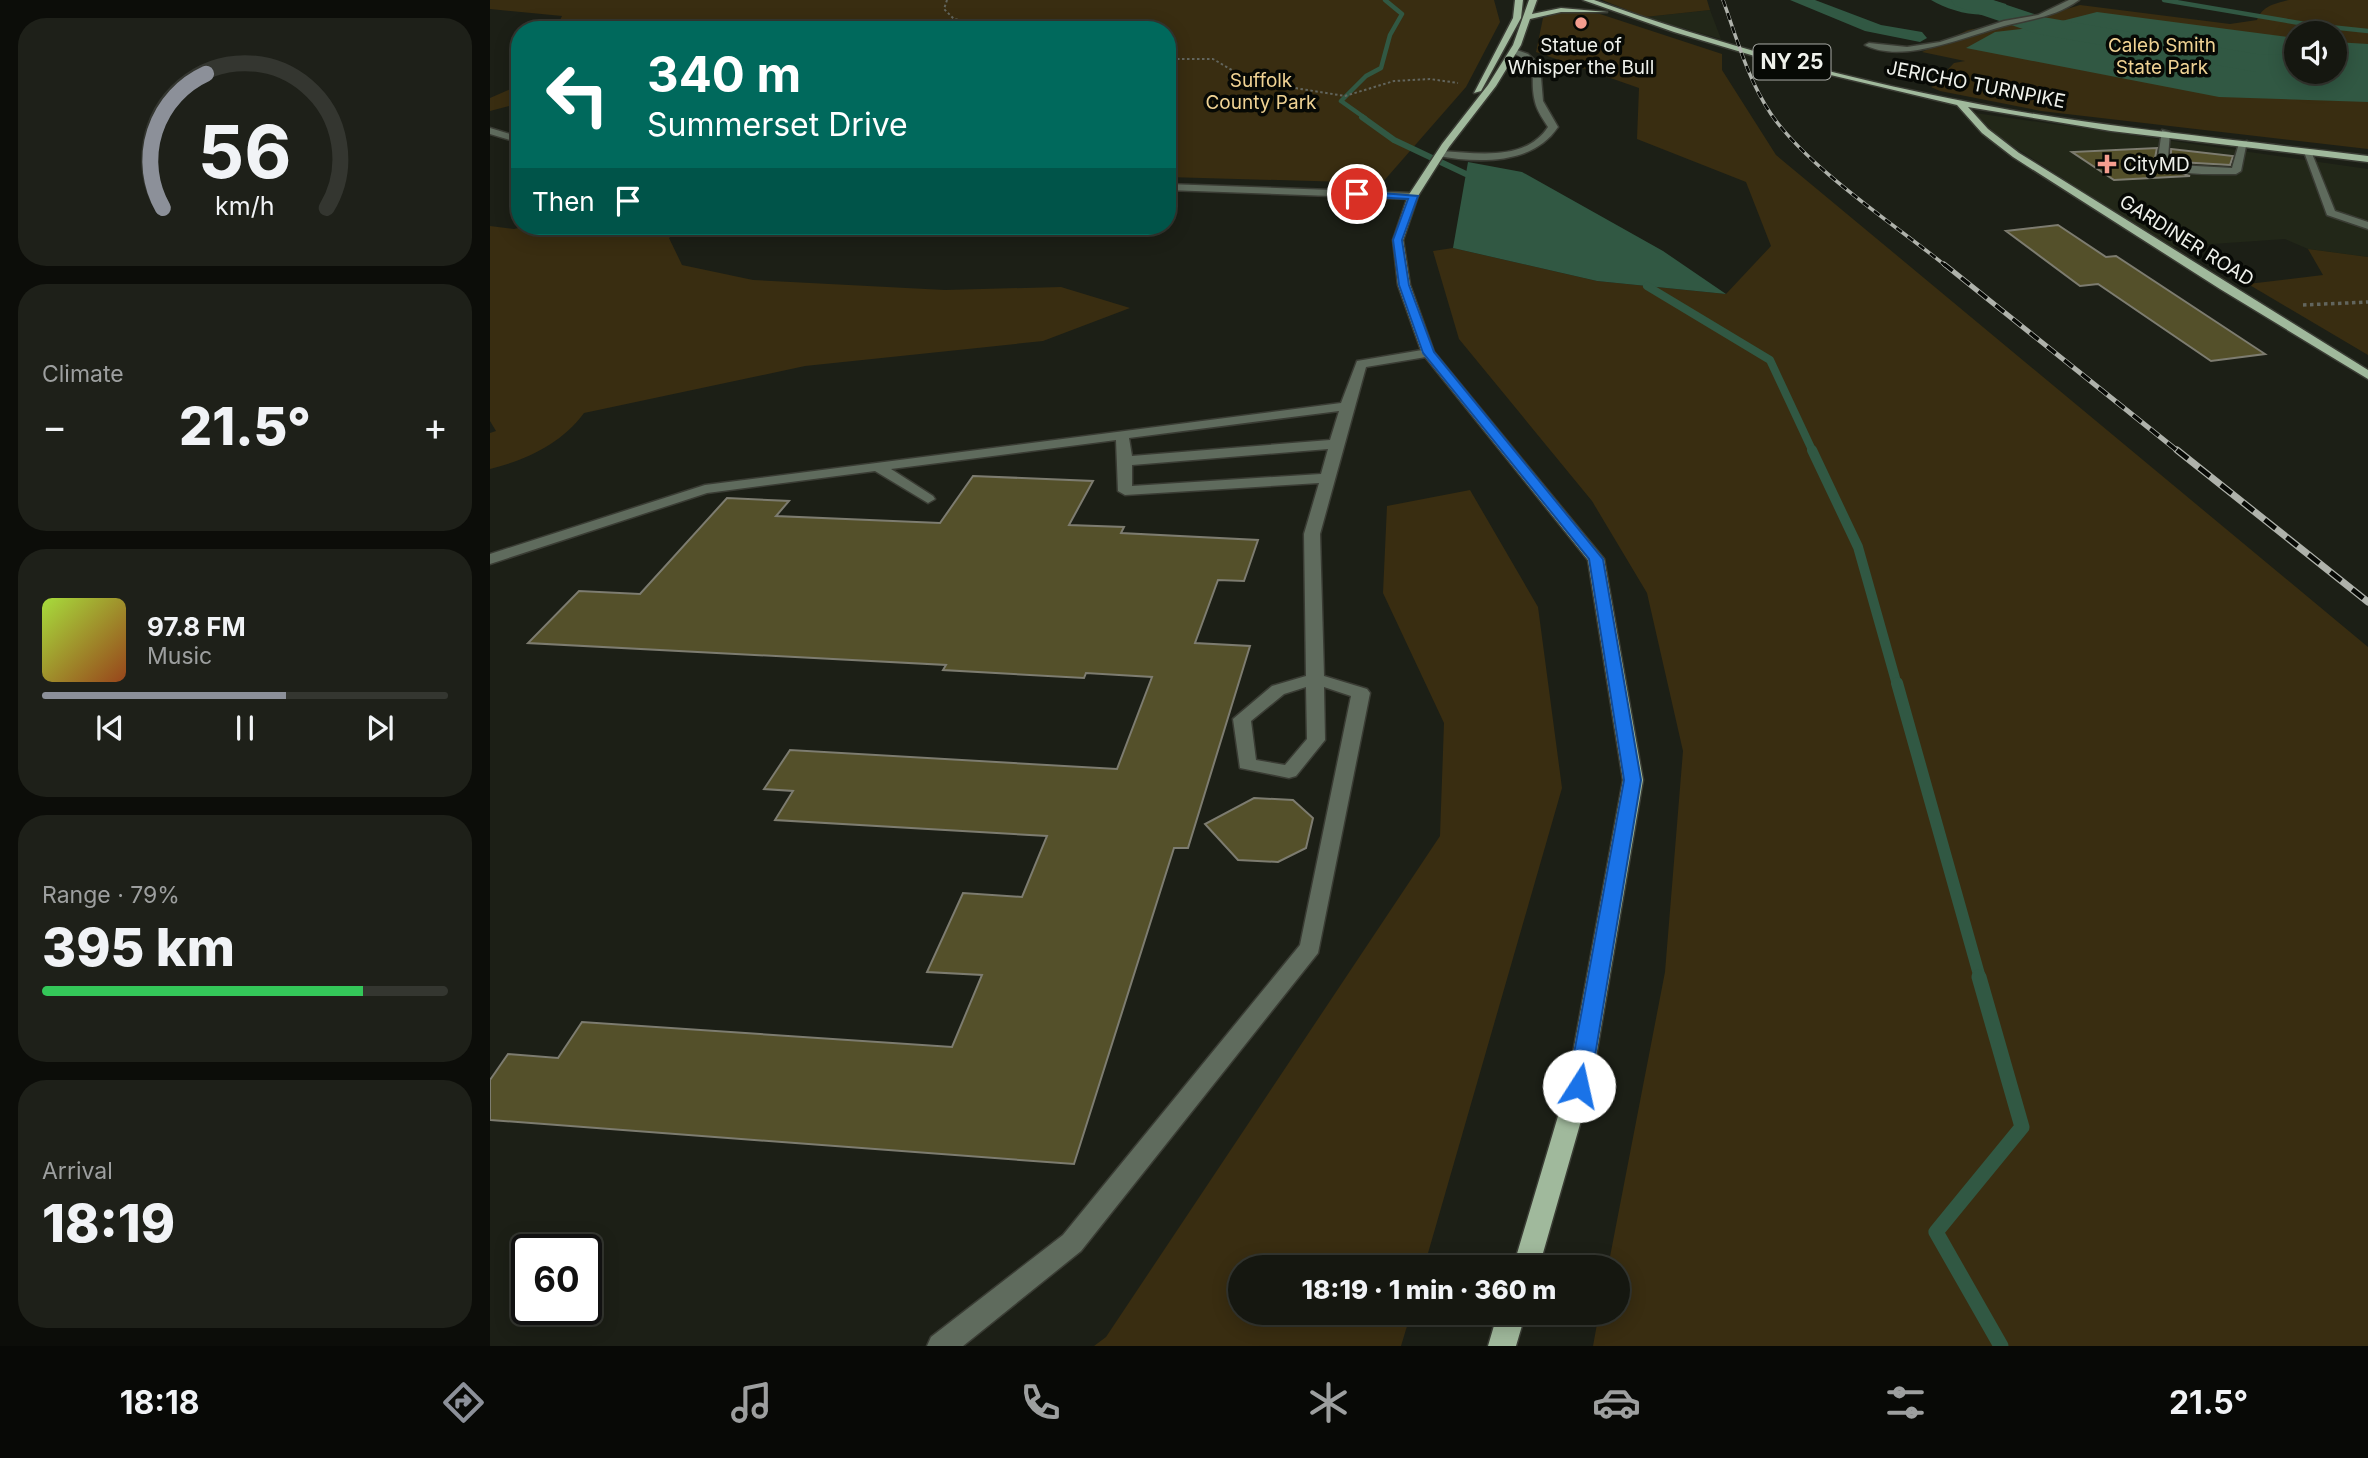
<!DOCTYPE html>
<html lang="en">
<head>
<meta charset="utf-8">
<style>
  :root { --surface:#151710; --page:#1e2019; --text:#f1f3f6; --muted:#9d9f9f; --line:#343630; --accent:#8c9099 }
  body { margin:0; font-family:Inter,sans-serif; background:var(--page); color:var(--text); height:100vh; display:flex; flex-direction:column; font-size:26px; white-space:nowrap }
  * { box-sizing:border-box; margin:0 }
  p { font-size:23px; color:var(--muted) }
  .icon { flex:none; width:38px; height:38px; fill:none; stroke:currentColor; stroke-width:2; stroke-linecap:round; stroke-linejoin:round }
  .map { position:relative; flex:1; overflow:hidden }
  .drawer { display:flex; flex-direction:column; gap:18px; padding:18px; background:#0c0d09; width:490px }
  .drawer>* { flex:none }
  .guide { position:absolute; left:21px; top:21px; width:665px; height:214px; border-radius:28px; box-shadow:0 4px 18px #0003,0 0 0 2px var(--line); background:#00695c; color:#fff; overflow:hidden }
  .buttons { position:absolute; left:1794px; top:21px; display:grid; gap:14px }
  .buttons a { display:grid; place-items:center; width:63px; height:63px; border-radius:50%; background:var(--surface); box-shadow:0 4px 18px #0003,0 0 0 2px var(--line); font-size:35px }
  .speed { position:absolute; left:21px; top:1234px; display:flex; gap:14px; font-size:35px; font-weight:700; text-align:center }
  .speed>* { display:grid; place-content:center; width:91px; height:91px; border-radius:50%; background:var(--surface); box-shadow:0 4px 18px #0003,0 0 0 2px var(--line); line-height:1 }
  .speed .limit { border:4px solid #111; border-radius:10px; background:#fff; color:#111 }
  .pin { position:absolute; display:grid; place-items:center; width:60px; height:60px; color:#fff; margin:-30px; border:4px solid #fff; border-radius:50%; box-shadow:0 2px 7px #0007 }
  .me { position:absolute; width:77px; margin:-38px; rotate:10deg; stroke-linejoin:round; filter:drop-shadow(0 0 5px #0008) }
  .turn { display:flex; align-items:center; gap:24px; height:147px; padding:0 21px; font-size:32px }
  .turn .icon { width:91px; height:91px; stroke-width:2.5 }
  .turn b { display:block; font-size:49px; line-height:60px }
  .then { display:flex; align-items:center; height:66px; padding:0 21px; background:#0003; gap:14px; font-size:26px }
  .big { font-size:52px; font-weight:800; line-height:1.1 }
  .drawer .card { flex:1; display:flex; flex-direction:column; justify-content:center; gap:10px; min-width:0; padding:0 24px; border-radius:28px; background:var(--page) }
  .drawer .dial { align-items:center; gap:0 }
  .dial svg { height:182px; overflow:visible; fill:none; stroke:var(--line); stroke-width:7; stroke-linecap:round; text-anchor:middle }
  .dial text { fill:var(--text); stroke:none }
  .song { display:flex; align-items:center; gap:21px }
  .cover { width:84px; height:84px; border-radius:10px; background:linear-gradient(135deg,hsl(80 70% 55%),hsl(20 70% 35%)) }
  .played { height:7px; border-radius:4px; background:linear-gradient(90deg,var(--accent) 60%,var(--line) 60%) }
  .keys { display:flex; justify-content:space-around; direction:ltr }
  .heat { display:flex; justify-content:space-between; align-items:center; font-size:38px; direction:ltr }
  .charge { height:10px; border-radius:5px; background:linear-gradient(90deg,#34c759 79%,var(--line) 0) }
  .trip { position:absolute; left:738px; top:1255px; width:402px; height:70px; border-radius:35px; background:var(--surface); box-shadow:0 4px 18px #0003,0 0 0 2px var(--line); font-weight:800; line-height:70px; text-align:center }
  .tab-bar { display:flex; height:112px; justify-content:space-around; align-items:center; background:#080906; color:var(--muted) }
  .tab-bar .icon { width:49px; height:49px }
  .tab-bar .active { color:var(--accent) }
  .tab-bar b { font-size:32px; color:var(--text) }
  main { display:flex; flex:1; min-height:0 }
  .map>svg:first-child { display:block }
  .built { fill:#222718 }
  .green { fill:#392d11; fill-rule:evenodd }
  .water { fill:#315843 }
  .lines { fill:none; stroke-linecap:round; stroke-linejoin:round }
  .stream-far5 { stroke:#315843; stroke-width:4.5 }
  .stream-far4 { stroke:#315843; stroke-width:6 }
  .stream-far3 { stroke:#315843; stroke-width:8 }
  .stream-far2 { stroke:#315843; stroke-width:10 }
  .stream-far1 { stroke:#315843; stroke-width:12 }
  .stream { stroke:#315843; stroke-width:15 }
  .river { fill:#315843; fill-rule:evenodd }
  .building { fill:#54502a; stroke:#7d7c70; stroke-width:2 }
  .minor-casing { stroke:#3a3c34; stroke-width:3 }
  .major-casing { stroke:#3a3c34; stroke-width:3 }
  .path-far1 { stroke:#62655d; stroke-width:2; stroke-dasharray:2.5 2.5; stroke-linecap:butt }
  .path { stroke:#62655d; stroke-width:3.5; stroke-dasharray:3.5 3.5; stroke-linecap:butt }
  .minor { fill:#5f6b5d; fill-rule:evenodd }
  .major { fill:#a0b99c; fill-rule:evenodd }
  .rail-far2-casing { stroke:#afb2ab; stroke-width:3.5 }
  .rail-far1-casing { stroke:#afb2ab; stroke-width:5 }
  .rail-casing { stroke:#afb2ab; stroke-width:7 }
  .rail-far2 { stroke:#070905; stroke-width:2.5; stroke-dasharray:7; stroke-linecap:butt }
  .rail-far1 { stroke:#070905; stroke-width:3.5; stroke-dasharray:11; stroke-linecap:butt }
  .rail { stroke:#070905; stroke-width:4.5; stroke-dasharray:14; stroke-linecap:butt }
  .route { fill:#1a73e8; stroke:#114b97; stroke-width:2 }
  .poi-dot { fill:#f59d8e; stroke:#070905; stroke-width:2.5 }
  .labels { text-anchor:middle; stroke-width:7; stroke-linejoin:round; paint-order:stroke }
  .far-poi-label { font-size:19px; fill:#eff1eb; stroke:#070905 }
  .far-park-label { font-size:19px; fill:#f0d394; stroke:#070905 }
  .far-street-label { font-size:19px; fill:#eff1eb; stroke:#070905 }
  .shield { fill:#070905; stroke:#a9aba6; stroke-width:2 }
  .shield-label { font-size:21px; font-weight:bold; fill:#eff1eb }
</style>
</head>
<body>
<main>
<section class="drawer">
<div class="card dial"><svg viewBox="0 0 100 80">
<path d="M14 69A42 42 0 1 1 86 69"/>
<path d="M14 69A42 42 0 0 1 33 10" stroke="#8c9099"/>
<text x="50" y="56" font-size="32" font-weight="700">56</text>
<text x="50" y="72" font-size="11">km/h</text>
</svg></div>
<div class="card"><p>Climate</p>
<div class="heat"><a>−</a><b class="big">21.5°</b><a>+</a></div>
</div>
<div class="card">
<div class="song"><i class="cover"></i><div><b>97.8 FM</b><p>Music</p></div></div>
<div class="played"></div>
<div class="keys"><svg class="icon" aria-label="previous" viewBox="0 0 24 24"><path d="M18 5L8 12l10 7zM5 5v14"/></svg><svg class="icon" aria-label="pause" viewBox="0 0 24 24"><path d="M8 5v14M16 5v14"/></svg><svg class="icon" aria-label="next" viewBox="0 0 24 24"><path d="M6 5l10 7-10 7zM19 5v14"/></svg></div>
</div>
<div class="card"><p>Range · 79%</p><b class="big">395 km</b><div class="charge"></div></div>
<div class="card"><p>Arrival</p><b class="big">18:19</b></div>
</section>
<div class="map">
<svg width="1878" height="1346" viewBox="0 0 1878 1346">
  <rect width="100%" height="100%" fill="#1c1f16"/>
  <path class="built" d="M1220 10 1231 39 1155 17Z
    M1485 113 1878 169V257L1818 249 1795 239 1679 247 1509 137Z"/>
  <path class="green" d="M0 0H1004L1010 22 976 87 892 183 677 177V30H65L72 16 0 9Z
    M1112 0H1217L1220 10 1155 17Z
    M1799 0H1878V149L1551 111 1450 91 1441 87 1464 63 1475 61 1432 52 1478 30 1547 18 1590 5 1740 24 1767 20C1772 6 1786 3 1799 0ZM1806 33H1844V72H1806Z
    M1088 11 1110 14 1232 54V70L1286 155 1878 647V1346H1103L1109 1313 1129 1312V1267H1118L1175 972 1193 751 1157 593 1102 501 969 339 943 251 963 248 1107 281 1236 294 1281 246 1256 182 1147 139 1149 88 1046 52 1053 18 1066 13Z
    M30 85V103L0 111V98Z
    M0 226 24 229 37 226H194L179 238 192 265 263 280 455 290 571 287 640 308 553 341 315 366 94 413C71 444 36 460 0 469V433L6 431 0 421Z
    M1818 249 1878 257V355L1758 284 1833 275Z
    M980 490 1048 607 1072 788 934 1267H751V1312L921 1313 911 1346H604L616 1337 950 836 954 723 893 593 897 506Z"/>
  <path class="water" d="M1300 0H1325L1391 25 1432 32 1437 38 1430 42 1375 31Z
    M1441 0H1503L1516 4 1518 9C1494 21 1462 12 1441 0Z
    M1607 12 1806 38V72H1844L1845 42 1878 44V102L1729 97 1476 48 1505 32 1548 27Z
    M978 162 1032 172 1173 251 1236 294 1107 281 963 248Z"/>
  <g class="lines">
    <path class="stream-far5" d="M1674 0 1821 25 1878 31
      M875 118 851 101 876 76 891 68 900 35 912 14 895 0"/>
    <path class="stream-far4" d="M872 117 904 140 976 174"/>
    <path class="stream-far3" d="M1157 286 1280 360 1323 452"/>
    <path class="stream-far2" d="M1322 450 1368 547 1407 685"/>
    <path class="stream-far1" d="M1407 683 1490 978"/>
    <path class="stream" d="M1489 977 1532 1127 1446 1232 1511 1346"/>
    <path class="river" d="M1461 0H1502L1553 17 1766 54 1806 55V72H1813H1766L1548 34 1465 6Z"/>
  </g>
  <path class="building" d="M1667 148 1665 158 1673 167 1700 176 1624 180 1582 152Z
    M1681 149 1743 156 1740 165 1689 162 1681 157Z
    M1568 225 1616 257 1626 256 1775 354 1721 361 1608 284 1590 286 1516 231Z
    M483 476 603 481 579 525 634 527 631 533 768 540 754 581 728 580 705 643 760 646 698 848H684L584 1164 0 1120V1080L18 1054 68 1058 92 1022 462 1047 492 975 437 972 473 893 532 897 557 836 285 820 303 791 274 789 300 750 627 769 662 677 596 673 594 678 453 670 456 665 38 643 89 591 150 594 237 498 299 501 286 516 450 523Z
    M764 798 803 800 823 818 816 848 788 862 748 860 715 824Z"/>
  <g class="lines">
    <defs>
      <path id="minor" d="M1579 0H1589C1567 16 1543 19 1518 25 1479 35 1413 65 1375 45L1379 43 1417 47 1450 42 1514 21 1548 15Z
        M1021 48 1038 54 1050 65 1053 101 1068 127C1043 165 988 163 948 156V152L951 151C987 153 1035 162 1058 127 1053 119 1047 111 1045 102 1038 74 1053 67 1021 52Z
        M0 128 30 137V143L0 134Z
        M1672 130 1680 132 1678 158 1688 165 1742 168 1749 143 1757 141 1751 171 1746 174C1722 173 1683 179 1668 158Z
        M1813 149 1821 151 1845 211 1878 222V229L1837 215Z
        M677 184 923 193 928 196 923 199 677 190Z
        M938 349 944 353 942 356 876 367 830 534 834 676 877 689 880 693 828 953 591 1251 473 1346H437L441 1337 573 1235 810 945 861 696 834 687 835 740 806 776 799 778 750 768 743 719 782 686 816 676 814 534 829 483 635 495 628 491 626 440 401 469 443 496 445 499 438 503 385 471 217 493 0 564V554L215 485 851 403 867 361ZM849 411 840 440 642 456 639 438ZM838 449 831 474 642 486V465ZM816 687 817 739 795 765 766 760 761 721 794 694Z"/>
      <path id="major" d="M1025 0H1033L1031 18 991 91 984 93 1023 18Z
        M1039 0H1047L1042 14 1071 8 1117 12H1071L1040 19 1031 45 1006 86 959 147 928 196 913 240 920 285 944 352 1114 559 1153 780 1101 1086 1049 1267H1023L1077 1086 1133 780 1098 560 932 353 908 285 903 240 918 196 952 144 998 85 1023 45Z
        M1093 0H1104C1239 48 1378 85 1520 110 1638 130 1759 141 1878 156V162L1621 131 1478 107 1498 129 1529 153 1878 370V379L1730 289 1523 157 1492 133 1467 105 1278 60 1184 32Z
        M1008 1312H1036L1026 1346H998Z"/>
    </defs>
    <use href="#minor" class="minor-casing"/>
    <use href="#major" class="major-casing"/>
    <path class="path-far1" d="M457 0 454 9 464 19 530 30
      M677 59H723L761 81 855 96 904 81 940 79 968 83"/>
    <path class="path" d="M1813 305 1878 302"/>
    <use href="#minor" class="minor"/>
    <use href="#major" class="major"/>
    <defs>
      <path id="rail-far2" d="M1233 0C1247 39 1258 80 1281 114 1318 168 1404 224 1456 266"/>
      <path id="rail-far1" d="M1454 264 1689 452"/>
      <path id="rail" d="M1687 450 1878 602"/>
    </defs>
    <use href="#rail-far2" class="rail-far2-casing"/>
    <use href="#rail-far1" class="rail-far1-casing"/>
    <use href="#rail" class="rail-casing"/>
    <use href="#rail-far2" class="rail-far2"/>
    <use href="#rail-far1" class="rail-far1"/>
    <use href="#rail" class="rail"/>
  </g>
  <path class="route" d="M867 191 928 196 912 240 919 285 944 352 1113 559 1151 780 1100 1086 1097 1093 1089 1095 1082 1093 1078 1086 1134 780 1099 559 933 353 909 285 903 240 918 199 864 196Z"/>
  <g class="poi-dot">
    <circle cx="1091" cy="23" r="7"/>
    <path d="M1613.5 153.5h7v7h7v7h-7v7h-7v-7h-7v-7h7z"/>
  </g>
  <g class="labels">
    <g class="far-poi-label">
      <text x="1091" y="52">Statue of<tspan x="1091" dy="22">Whisper the Bull</tspan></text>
      <text x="1633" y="171" text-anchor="start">CityMD</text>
    </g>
    <g class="far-park-label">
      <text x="1672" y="52">Caleb Smith<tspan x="1672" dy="22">State Park</tspan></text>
      <text x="771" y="87">Suffolk<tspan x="771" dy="22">County Park</tspan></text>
    </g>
    <g class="far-street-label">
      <text transform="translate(1486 84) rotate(11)" y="7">JERICHO TURNPIKE</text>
      <text transform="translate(1697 240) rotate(32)" y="7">GARDINER ROAD</text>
    </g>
    <rect class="shield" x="1263.5" y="44.5" width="77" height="35" rx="5"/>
    <g class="shield-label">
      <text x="1302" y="69">NY 25</text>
    </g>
  </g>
</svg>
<div class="buttons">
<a><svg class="icon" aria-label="sound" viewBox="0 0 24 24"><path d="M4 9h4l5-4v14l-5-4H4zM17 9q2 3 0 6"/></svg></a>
</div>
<div class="speed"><div class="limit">60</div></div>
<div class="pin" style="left:867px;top:194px;background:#d93025"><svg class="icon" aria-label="arrive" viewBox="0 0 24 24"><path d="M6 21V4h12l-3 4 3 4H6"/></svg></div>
<svg class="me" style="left:1089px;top:1086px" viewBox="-20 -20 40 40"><circle r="19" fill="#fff"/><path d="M0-13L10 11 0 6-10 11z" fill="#1a73e8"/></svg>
<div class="trip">18:19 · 1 min · 360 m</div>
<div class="guide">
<div class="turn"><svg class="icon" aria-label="left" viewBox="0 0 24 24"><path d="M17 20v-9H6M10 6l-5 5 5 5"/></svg><div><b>340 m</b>Summerset Drive</div></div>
<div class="then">Then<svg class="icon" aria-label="arrive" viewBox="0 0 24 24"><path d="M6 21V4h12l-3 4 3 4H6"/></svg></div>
</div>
</div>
</main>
<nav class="tab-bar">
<b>18:18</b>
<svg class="icon active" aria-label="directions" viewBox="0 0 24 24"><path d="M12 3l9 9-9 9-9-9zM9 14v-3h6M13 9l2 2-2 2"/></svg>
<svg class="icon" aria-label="music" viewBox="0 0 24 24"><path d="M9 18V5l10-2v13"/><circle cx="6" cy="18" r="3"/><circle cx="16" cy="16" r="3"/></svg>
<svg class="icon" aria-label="phone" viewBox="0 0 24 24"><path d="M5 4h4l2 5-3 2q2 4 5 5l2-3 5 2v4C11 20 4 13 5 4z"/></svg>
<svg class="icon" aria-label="climate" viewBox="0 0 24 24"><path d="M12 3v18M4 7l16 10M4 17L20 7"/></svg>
<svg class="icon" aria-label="car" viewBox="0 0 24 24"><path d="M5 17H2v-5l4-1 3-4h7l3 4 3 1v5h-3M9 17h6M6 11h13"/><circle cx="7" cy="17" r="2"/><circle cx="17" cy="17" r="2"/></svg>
<svg class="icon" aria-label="filters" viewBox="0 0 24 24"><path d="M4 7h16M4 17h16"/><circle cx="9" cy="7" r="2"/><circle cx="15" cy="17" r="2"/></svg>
<b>21.5°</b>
</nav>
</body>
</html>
